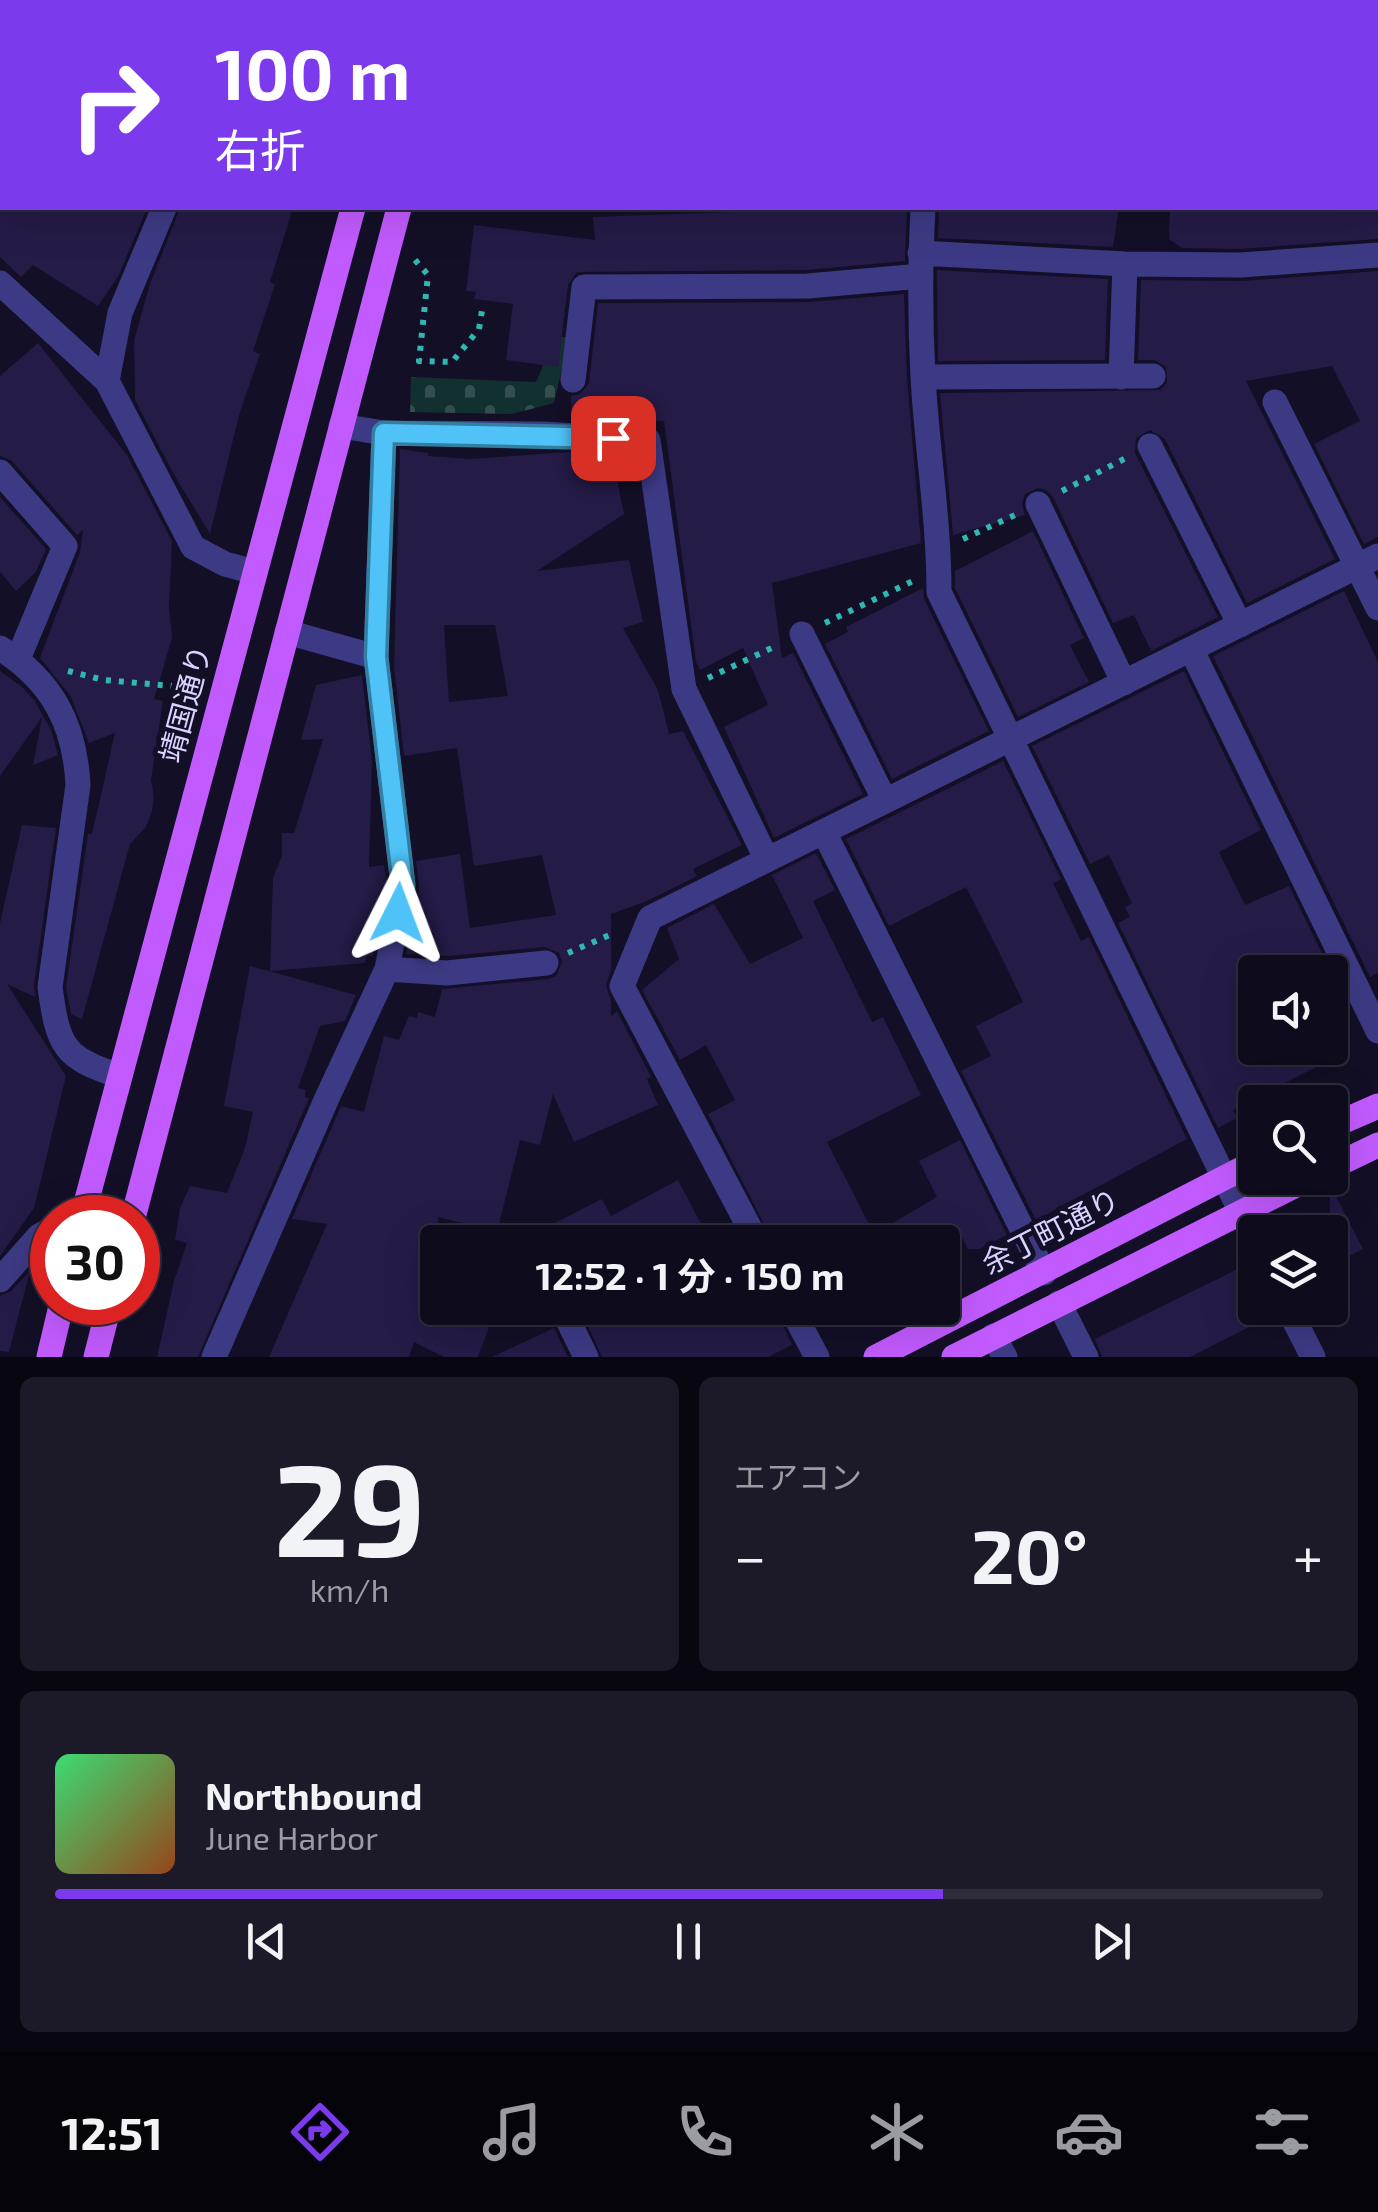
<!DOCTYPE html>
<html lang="ja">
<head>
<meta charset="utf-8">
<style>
  :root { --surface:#0e0b1c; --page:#1c1929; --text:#f1f3f6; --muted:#9b9ba3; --line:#2e2b3b; --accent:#7c3aed }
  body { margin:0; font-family:"Exo 2","Noto Sans JP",sans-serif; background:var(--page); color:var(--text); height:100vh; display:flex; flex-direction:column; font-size:38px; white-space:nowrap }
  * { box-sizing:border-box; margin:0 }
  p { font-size:32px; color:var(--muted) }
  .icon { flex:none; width:55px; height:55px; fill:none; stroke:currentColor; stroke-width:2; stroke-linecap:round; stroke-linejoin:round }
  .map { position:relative; height:1357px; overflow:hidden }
  .sheet { display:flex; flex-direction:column; gap:20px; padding:20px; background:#08060f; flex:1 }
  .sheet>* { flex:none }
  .banner { position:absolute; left:0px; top:0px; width:1380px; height:210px; box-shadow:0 10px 40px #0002,0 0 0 2px var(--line); background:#7c3aed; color:#fff; overflow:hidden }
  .controls { position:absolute; left:1238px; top:955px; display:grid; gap:20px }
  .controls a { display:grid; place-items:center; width:110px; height:110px; border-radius:10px; background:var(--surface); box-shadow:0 10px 40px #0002,0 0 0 2px var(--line); font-size:50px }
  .speed { position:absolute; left:30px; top:1195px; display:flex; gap:20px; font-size:50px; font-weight:700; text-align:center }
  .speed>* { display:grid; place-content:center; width:130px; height:130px; border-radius:50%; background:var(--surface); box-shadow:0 10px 40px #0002,0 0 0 2px var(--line); line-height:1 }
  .speed .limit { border:15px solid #d22; background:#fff; color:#111 }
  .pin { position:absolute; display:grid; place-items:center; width:85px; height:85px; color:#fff; margin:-42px; border-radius:20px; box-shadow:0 5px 15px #0006 }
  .me { position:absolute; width:110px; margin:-55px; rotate:3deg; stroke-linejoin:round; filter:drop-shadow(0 0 8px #0008) }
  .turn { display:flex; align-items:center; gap:35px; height:210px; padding:0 50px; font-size:45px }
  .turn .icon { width:130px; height:130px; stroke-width:2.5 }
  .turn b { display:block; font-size:70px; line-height:85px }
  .big { font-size:75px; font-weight:700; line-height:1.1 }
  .sheet .card { flex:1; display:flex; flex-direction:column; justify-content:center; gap:15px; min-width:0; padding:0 35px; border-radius:15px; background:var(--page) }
  .sheet .dial { align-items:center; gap:0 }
  .dial b { font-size:130px; line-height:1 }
  .song { display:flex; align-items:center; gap:30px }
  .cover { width:120px; height:120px; border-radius:15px; background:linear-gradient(135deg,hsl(140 70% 55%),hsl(20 70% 35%)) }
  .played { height:10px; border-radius:5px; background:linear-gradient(90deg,var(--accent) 70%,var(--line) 70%) }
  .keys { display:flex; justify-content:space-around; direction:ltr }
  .heat { display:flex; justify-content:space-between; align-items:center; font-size:55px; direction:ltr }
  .sheet .tiles { flex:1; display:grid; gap:20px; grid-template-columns:1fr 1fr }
  .card:last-child { grid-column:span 2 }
  .trip { position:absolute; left:420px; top:1225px; width:540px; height:100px; border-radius:10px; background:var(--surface); box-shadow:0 10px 40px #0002,0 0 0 2px var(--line); font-weight:700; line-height:100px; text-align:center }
  .dock { display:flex; height:160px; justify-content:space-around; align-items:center; background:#06040b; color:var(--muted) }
  .dock .icon { width:70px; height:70px }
  .dock .on { color:var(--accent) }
  .dock b { font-size:45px; color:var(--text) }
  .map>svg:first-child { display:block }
  .cemetery { fill:url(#cemetery-stones) }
  .building { fill:#241b47; fill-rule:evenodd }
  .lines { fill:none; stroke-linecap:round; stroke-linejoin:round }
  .path { stroke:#2fb8b0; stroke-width:6; stroke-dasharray:5 8; stroke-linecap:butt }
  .minor { stroke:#3d3a85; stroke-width:25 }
  .major { stroke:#c25bff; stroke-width:25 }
  .route-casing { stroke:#337fa1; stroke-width:25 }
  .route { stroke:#4fc3f7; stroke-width:18 }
  .labels { text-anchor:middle; stroke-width:10; stroke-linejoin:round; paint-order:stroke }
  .street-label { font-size:30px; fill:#d9d4ff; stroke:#130f26 }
</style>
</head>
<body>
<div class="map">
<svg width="1378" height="1357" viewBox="0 0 1378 1357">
  <defs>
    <pattern id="cemetery-stones" width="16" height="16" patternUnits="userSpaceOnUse" patternTransform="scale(2.5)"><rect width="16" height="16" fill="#12302f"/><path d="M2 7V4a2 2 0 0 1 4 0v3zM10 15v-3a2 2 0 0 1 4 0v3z" fill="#344d4e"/></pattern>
  </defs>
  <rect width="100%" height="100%" fill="#130f26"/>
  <path class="cemetery" d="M556 336 569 338 554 403 512 414 410 412 411 377 536 382Z"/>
  <path class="building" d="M0 208H147L118 277 98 306 33 265 21 277 0 257Z
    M180 208H293L270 282 275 284 253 351 260 354 239 415 210 534 173 473 135 400 134 340 150 284Z
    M781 208H907L905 261 807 270 577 272 568 285 558 367 506 360 513 304 474 299 476 292 466 291 474 225 595 240 593 217 781 210Z
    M939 208H1119L1113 247 938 238Z
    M1170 208H1378V239L1240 249 1182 248 1169 239Z
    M937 270 1108 279 1105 360 938 361Z
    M1378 271V537L1364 544 1314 444 1360 421 1332 366 1246 381 1335 559 1247 603 1165 439 1150 430 1136 438 1135 453 1218 617 1151 651 1134 615 1113 623 1053 497 1046 490 1038 488 1025 494 1022 504 1025 515 953 535 940 393 1160 390 1167 383 1166 367 1154 360H1138L1141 280 1242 281Z
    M904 294 907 378 921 543 772 583 782 658 793 653 863 794 774 838 724 727 768 705 743 648 700 670 696 662 664 421 571 419V396L580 394 589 383 598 303 808 302Z
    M38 343 127 455 172 541 169 606 172 638 154 699 163 701 151 780 154 797 152 811 146 827 130 844 82 1019 71 1014 66 987 88 834H92L115 733 89 743 71 697 40 658 80 552 83 530 77 535 12 461 0 456V376Z
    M400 449 428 453V456L471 459 569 452 612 454 624 514 537 571 629 560 643 622 623 628 658 690 669 734 683 731 742 845 693 869 697 876 647 901 611 914V970L606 986 611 1000V1016L617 1011 651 1077 647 1079 658 1105 574 1142 553 1094 540 1145 520 1140 497 1232 438 1217V1308H496L478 1357H444L414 1342 409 1357H269L327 1224 292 1219 341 1106 364 1112 384 1036 399 1040 409 1016 417 1018 418 1012 435 1017 442 989 548 979 556 976 562 962 559 953 545 947 450 956 406 954 419 888 416 861 460 854 470 928 556 915 542 855 474 866 457 748 404 756 394 667ZM444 625H495L508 696 449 702Z
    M0 497 46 549 36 572 16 591 0 572Z
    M1033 531 1084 638 1070 645 1089 682 1018 717 955 588V571Z
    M923 588 924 599 989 731 892 779 825 644 848 632 846 627Z
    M1344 591 1378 662V973L1370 977 1213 656Z
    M0 671 22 687 34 700 51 730 58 755 33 765 42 717 0 776Z
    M1184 671 1261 830 1219 852 1245 905 1289 886 1341 992 1330 997V972H1255V1048H1308L1318 1066 1233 1110 1237 1118 1218 1128 1118 923 1130 917 1125 907 1132 903 1109 855 1090 864 1032 746Z
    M362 675 372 761 369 867 384 865 387 884 373 956H367L365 963 270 971 273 878 282 856V833H294L323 739 301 740 316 685Z
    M1003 761 1061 879 1053 883 1081 941 1089 937 1187 1139 1036 1220 961 1071 991 1056 976 1026 1023 1002 1001 956 966 887 889 926 846 839Z
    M22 825 56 828 34 985 35 997 7 984 66 1076 34 1208 0 1256V923Z
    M816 853 835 890 813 901 872 1022 883 1017 921 1095 827 1142 874 1234 937 1197 919 1161 960 1140 1007 1235 979 1249H968L962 1237 953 1242H773L708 1114 735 1100 706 1045 680 1060 642 990 679 959 667 928 714 904 750 964 803 938 772 875Z
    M250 966 356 995 345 1021 320 1026 298 1088 306 1090 305 1097 309 1098 198 1357H157L174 1281 187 1243 175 1240 180 1208 190 1186 227 1193 245 1148 253 1112 224 1106Z
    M678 1180 710 1241 732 1230 739 1242H517L602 1199 611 1216Z
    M1330 1185 1363 1249 1330 1266Z
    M1236 1270 1261 1321 1190 1357H1102L1095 1339Z
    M30 1271 9 1352 0 1351V1296L11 1291Z
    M580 1308H775L792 1345 768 1357H602Z
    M809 1308H857L819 1327Z
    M554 1328 568 1357H492Z"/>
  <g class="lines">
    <path class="path" d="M415 260 428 275 419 361 452 362 479 329 483 304
      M1062 491 1126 458
      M963 539 1015 515
      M825 623 913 581
      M68 671 104 680 195 688
      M708 678 778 645
      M568 953 612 934"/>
    <path class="minor" d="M917 0V2
      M246 2 247 0
      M923 208C920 264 920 321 923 377 927 449 939 520 939 592L1255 1241
      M920 253 1125 264 1241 265 1378 255
      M0 283 107 381 193 547 225 564 254 572
      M923 377 1153 376
      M1121 377 1125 264
      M573 380 584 287 808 286 921 276
      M107 381 120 313 164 208
      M1275 402 1378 608
      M341 426 384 433 542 434 648 440 684 689 767 860
      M1150 446 1240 625
      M0 472 65 546 18 659
      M1038 504 1124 683
      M287 632 376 657
      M802 634 885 801
      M0 648C52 681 75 724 78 785L50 987C58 1046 63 1058 120 1076
      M1191 649 1378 1031
      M824 832 1044 1273
      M387 969 447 973 546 963
      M757 1242 622 986 650 918 1378 556
      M0 1280 39 1236 52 1229
      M1059 1303 1086 1357
      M562 1308 586 1357
      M791 1308 817 1357
      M1288 1308 1313 1357
      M993 1336 1005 1357
      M214 1357 327 1098 387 969 403 885 376 657 384 433"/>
    <path class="major" d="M408 2 409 0
      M453 2V0
      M1330 1127 1378 1106
      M1330 1168 1378 1145
      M82 1218 353 208
      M133 1218 399 208
      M49 1357 62 1302
      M96 1357 110 1302
      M876 1357 1255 1162
      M954 1357 1310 1178"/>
  </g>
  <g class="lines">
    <defs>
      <path id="route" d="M398 913 403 885 376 657 384 433 613 438"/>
    </defs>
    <use href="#route" class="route-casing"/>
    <use href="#route" class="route"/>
  </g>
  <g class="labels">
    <g class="street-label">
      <text transform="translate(186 704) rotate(-75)" y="10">靖国通り</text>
      <text transform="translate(1051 1232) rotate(-27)" y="10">余丁町通り</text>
    </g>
  </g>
</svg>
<div class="controls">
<a><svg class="icon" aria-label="sound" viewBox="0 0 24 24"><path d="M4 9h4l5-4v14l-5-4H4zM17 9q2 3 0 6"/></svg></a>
<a><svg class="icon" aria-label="search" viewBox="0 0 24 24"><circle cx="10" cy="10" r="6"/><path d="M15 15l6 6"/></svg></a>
<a><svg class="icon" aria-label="layers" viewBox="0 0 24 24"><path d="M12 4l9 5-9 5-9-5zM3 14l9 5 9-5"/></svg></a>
</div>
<div class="speed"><div class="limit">30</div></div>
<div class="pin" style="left:613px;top:438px;background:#d93025"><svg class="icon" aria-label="arrive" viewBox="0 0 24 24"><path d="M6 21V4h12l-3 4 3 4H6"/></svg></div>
<svg class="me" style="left:398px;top:913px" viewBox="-20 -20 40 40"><path d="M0-17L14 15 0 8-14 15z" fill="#4fc3f7" stroke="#fff" stroke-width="4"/></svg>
<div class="trip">12:52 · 1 分 · 150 m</div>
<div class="banner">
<div class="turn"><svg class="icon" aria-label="right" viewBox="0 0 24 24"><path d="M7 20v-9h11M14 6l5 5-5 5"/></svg><div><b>100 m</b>右折</div></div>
</div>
</div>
<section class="sheet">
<div class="tiles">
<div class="card dial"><b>29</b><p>km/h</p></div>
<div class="card"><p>エアコン</p>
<div class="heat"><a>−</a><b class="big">20°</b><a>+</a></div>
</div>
<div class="card">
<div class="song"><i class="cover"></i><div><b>Northbound</b><p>June Harbor</p></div></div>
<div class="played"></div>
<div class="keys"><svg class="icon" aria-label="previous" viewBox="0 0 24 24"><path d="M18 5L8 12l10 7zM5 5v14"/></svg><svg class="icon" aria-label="pause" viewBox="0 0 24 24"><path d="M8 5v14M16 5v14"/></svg><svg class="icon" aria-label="next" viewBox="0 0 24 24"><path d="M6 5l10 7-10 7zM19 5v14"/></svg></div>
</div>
</div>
</section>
<nav class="dock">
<b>12:51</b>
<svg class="icon on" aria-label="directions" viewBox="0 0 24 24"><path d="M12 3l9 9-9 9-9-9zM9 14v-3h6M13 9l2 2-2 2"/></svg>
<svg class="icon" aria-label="music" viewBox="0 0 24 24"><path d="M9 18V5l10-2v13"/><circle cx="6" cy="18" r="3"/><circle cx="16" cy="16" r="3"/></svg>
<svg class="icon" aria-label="phone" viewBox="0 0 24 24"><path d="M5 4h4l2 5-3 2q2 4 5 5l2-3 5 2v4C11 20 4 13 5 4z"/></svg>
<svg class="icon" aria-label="climate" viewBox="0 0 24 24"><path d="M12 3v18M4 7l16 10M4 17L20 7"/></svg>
<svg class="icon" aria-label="car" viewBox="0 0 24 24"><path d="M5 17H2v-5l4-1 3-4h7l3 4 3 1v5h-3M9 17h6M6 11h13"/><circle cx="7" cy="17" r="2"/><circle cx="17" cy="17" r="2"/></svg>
<svg class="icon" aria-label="filters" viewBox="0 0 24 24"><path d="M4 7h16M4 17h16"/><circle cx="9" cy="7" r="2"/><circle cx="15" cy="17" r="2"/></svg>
</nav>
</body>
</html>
